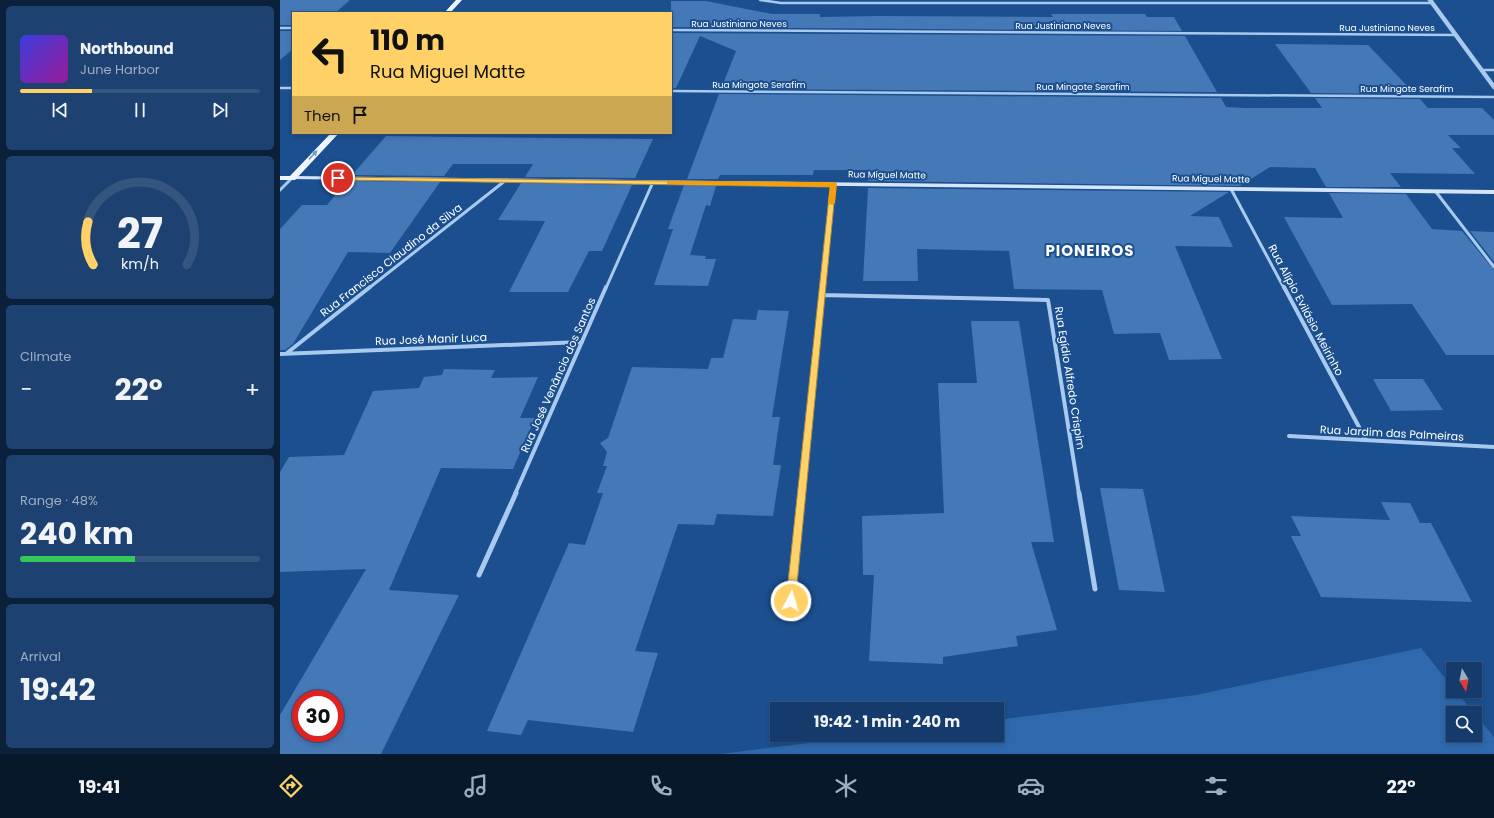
<!DOCTYPE html>
<html lang="en">
<head>
<meta charset="utf-8">
<style>
  :root { --surface:#143b6b; --page:#1d4271; --text:#f1f3f6; --muted:#9dadc1; --line:#33557e; --accent:#ffd166 }
  body { margin:0; font-family:Poppins,sans-serif; background:var(--page); color:var(--text); height:100vh; display:flex; flex-direction:column; font-size:15px; white-space:nowrap }
  * { box-sizing:border-box; margin:0 }
  p { font-size:13px; color:var(--muted) }
  .icon { flex:none; width:22px; height:22px; fill:none; stroke:currentColor; stroke-width:2; stroke-linecap:round; stroke-linejoin:round }
  .map { position:relative; flex:1; overflow:hidden }
  .panel { display:flex; flex-direction:column; gap:6px; padding:6px; background:#0b203b; width:280px }
  .panel>* { flex:none }
  .top-card { position:absolute; left:12px; top:12px; width:380px; height:122px; border-radius:0px; box-shadow:0 2px 6px #0003,0 0 0 1px var(--line); background:#ffd166; color:#111; overflow:hidden }
  .needle { width:26px; rotate:170deg }
  .tools { position:absolute; left:1166px; top:662px; display:grid; gap:8px }
  .tools a { display:grid; place-items:center; width:36px; height:36px; border-radius:0px; background:var(--surface); box-shadow:0 2px 6px #0003,0 0 0 1px var(--line); font-size:20px }
  .speed { position:absolute; left:12px; top:690px; display:flex; gap:8px; font-size:20px; font-weight:700; text-align:center }
  .speed>* { display:grid; place-content:center; width:52px; height:52px; border-radius:50%; background:var(--surface); box-shadow:0 2px 6px #0003,0 0 0 1px var(--line); line-height:1 }
  .speed .limit { border:6px solid #d22; background:#fff; color:#111 }
  .pin { position:absolute; display:grid; place-items:center; width:34px; height:34px; color:#fff; margin:-17px; border:2px solid #fff; border-radius:50%; box-shadow:0 1px 4px #0007 }
  .me { position:absolute; width:44px; margin:-22px; rotate:6deg; stroke-linejoin:round; filter:drop-shadow(0 0 3px #0008) }
  .turn { display:flex; align-items:center; gap:14px; height:84px; padding:0 12px; font-size:18px }
  .turn .icon { width:52px; height:52px; stroke-width:2.5 }
  .turn b { display:block; font-size:28px; line-height:34px }
  .then { display:flex; align-items:center; height:38px; padding:0 12px; background:#0003; gap:8px; font-size:15px }
  .big { font-size:30px; font-weight:700; line-height:1.1 }
  .panel .tile { flex:1; display:flex; flex-direction:column; justify-content:center; gap:6px; min-width:0; padding:0 14px; border-radius:6px; background:var(--page) }
  .panel .dial { align-items:center; gap:0 }
  .dial svg { height:104px; overflow:visible; fill:none; stroke:var(--line); stroke-width:7; stroke-linecap:round; text-anchor:middle }
  .dial text { fill:var(--text); stroke:none }
  .song { display:flex; align-items:center; gap:12px }
  .cover { width:48px; height:48px; border-radius:6px; background:linear-gradient(135deg,hsl(240 70% 55%),hsl(300 70% 35%)) }
  .played { height:4px; border-radius:2px; background:linear-gradient(90deg,var(--accent) 30%,var(--line) 30%) }
  .keys { display:flex; justify-content:space-around; direction:ltr }
  .heat { display:flex; justify-content:space-between; align-items:center; font-size:22px; direction:ltr }
  .charge { height:6px; border-radius:3px; background:linear-gradient(90deg,#34c759 48%,var(--line) 0) }
  .trip { position:absolute; left:490px; top:702px; width:234px; height:40px; border-radius:0px; background:var(--surface); box-shadow:0 2px 6px #0003,0 0 0 1px var(--line); font-weight:700; line-height:40px; text-align:center }
  .tab-bar { display:flex; height:64px; justify-content:space-around; align-items:center; background:#08182b; color:var(--muted) }
  .tab-bar .icon { width:28px; height:28px }
  .tab-bar .on { color:var(--accent) }
  .tab-bar b { font-size:18px; color:var(--text) }
  main { display:flex; flex:1; min-height:0 }
  .map>svg:first-child { display:block }
  .green { fill:#2e69ad }
  .building { fill:#4478b7; fill-rule:evenodd }
  .lines { fill:none; stroke-linecap:round; stroke-linejoin:round }
  .minor-far3 { stroke:#a9c9ee; stroke-width:2.5 }
  .minor-far2 { stroke:#a9c9ee; stroke-width:3 }
  .minor-far1 { stroke:#a9c9ee; stroke-width:4 }
  .minor { stroke:#a9c9ee; stroke-width:5 }
  .tertiary { stroke:#a9c9ee; stroke-width:4.5 }
  .secondary { fill:#d6e6fa; fill-rule:evenodd }
  .primary { fill:#f0f6ff; fill-rule:evenodd }
  .oneway { fill:#7b9ac1 }
  .route { fill:#ffd166; stroke:#a68842 }
  .slow { fill:#f59e0b }
  .labels { text-anchor:middle; stroke-width:4; stroke-linejoin:round; paint-order:stroke }
  .far-street-label { font-size:9px; fill:#fff; stroke:#1b4f8f }
  .street-label { font-size:11px; fill:#fff; stroke:#1b4f8f }
  .district-label { font-size:15px; font-weight:bold; letter-spacing:1px; fill:#fff; stroke:#1b4f8f }
</style>
</head>
<body>
<main>
<section class="panel">
<div class="tile">
<div class="song"><i class="cover"></i><div><b>Northbound</b><p>June Harbor</p></div></div>
<div class="played"></div>
<div class="keys"><svg class="icon" aria-label="previous" viewBox="0 0 24 24"><path d="M18 5L8 12l10 7zM5 5v14"/></svg><svg class="icon" aria-label="pause" viewBox="0 0 24 24"><path d="M8 5v14M16 5v14"/></svg><svg class="icon" aria-label="next" viewBox="0 0 24 24"><path d="M6 5l10 7-10 7zM19 5v14"/></svg></div>
</div>
<div class="tile dial"><svg viewBox="0 0 100 80">
<path d="M14 69A42 42 0 1 1 86 69"/>
<path d="M14 69A42 42 0 0 1 10 36" stroke="#ffd166"/>
<text x="50" y="56" font-size="32" font-weight="700">27</text>
<text x="50" y="72" font-size="11">km/h</text>
</svg></div>
<div class="tile"><p>Climate</p>
<div class="heat"><a>−</a><b class="big">22°</b><a>+</a></div>
</div>
<div class="tile"><p>Range · 48%</p><b class="big">240 km</b><div class="charge"></div></div>
<div class="tile"><p>Arrival</p><b class="big">19:42</b></div>
</section>
<div class="map">
<svg width="1214" height="754" viewBox="0 0 1214 754">
  <rect width="100%" height="100%" fill="#1b4f8f"/>
  <path class="green" d="M1141 648 1173 688V691H1176L1194 713H1173V735H1195V714L1214 737V754H440L593 735H717V720L916 695Z"/>
  <path class="building" d="M0 0H70L55 13H13V25H0Z
    M391 1H426L492 14H540V17L598 16 773 17 771 14H865L867 17H894L902 31 391 27Z
    M0 31H13V49L0 60Z
    M391 33 905 36 937 92 441 89 456 51 420 36 396 88H391Z
    M995 44 1088 45 1135 94 1031 93Z
    M439 94 941 98 946 107 965 108H1042L1035 98 1140 99 1148 108H1202L1214 120V135H1168L1181 148H1172L1195 174 1110 173 1121 187H1046L1035 168 990 167 960 186 588 181V170H534L533 175H440L438 179H407Z
    M106 136 179 137 373 139 355 178 245 177 253 164H173L164 176 72 175Z
    M67 181 160 182 110 253 68 252 13 344 5 350H0V229L22 205H47Z
    M241 183 352 185 322 251H309L288 292H229L265 221 218 220Z
    M404 185 436 186 430 206 426 205 410 255 426 256 425 259H436L428 286 374 285 393 229H388Z
    M588 188 949 192 910 216 939 217 953 247 895 246 942 359 889 360 880 333 834 334 822 290 734 289 729 251 637 249 638 281H583Z
    M1049 193 1126 194 1152 229 1182 231 1214 270V355H1166L1132 304 1052 305 1004 217 1063 218Z
    M1190 231 1214 232V262Z
    M478 310 509 311 492 417H500L493 465H501L493 516 437 514 434 525 398 524 355 651 378 653 353 732 248 720 241 735 207 731 289 543 305 545 323 493H317L327 466H323L327 452 320 443 328 438 352 367 428 369 431 358H443L453 319 476 320Z
    M691 321H739L774 542H751L777 630 736 636 738 646 663 657V664L589 661 594 575H583L582 516 664 513 658 383H697Z
    M164 369 215 370 211 378 258 377 240 418H255L233 469 161 468 109 590 179 595 101 754H0V715L86 569 0 572V472L9 457 64 455 93 391 139 388 144 377 162 375ZM21 699H55V733H21Z
    M1093 379H1143L1163 410 1111 411Z
    M820 488 863 489 885 592 839 590Z
    M1101 502 1130 503 1140 523H1151L1192 602 1041 597 1011 536H1021L1011 516 1110 520Z"/>
  <g class="lines">
    <path class="minor-far3" d="M480 0 501 3H1152
      M0 28H13
      M391 30 1176 35
      M1201 70H1214
      M0 88H13
      M391 91 1214 97"/>
    <path class="minor-far2" d="M951 189 1004 288
      M0 190 12 178
      M1156 192 1214 267
      M89 288 226 180
      M326 288 373 182
      M543 288 554 185"/>
    <path class="minor-far1" d="M1004 287 1086 440
      M541 295 768 300 799 494
      M7 353 90 287
      M0 354 302 342
      M1009 436 1214 447
      M235 494 326 287
      M522 494 543 287"/>
    <path class="minor" d="M799 493 815 589
      M199 575 236 493
      M511 601 522 493"/>
    <path class="tertiary" d="M1150 0 1214 87"/>
    <path class="secondary" d="M12 176 1214 190V194L10 179V177Z"/>
    <path class="primary" d="M176 0H182L170 13H164Z
      M51 133H59L15 180H0V176H10Z"/>
  </g>
  <defs><path id="oneway-solid" d="M-6-.8H1V-3.2L6.5 0L1 3.2V.8H-6Z"/></defs>
  <use class="oneway" href="#oneway-solid" transform="translate(33 155) rotate(-47)"/>
  <path class="route" d="M56 177 556 183 515 605 511 607 507 605 506 601 550 187 58 180H56Z"/>
  <path class="slow" d="M387 181 554 182 557 184 555 203 552 205 548 203 550 187 389 184H387Z"/>
  <g class="labels">
    <g class="far-street-label">
      <text x="459" y="27">Rua Justiniano Neves</text>
      <text x="783" y="29">Rua Justiniano Neves</text>
      <text x="1107" y="31">Rua Justiniano Neves</text>
      <text x="479" y="88">Rua Mingote Serafim</text>
      <text x="803" y="90">Rua Mingote Serafim</text>
      <text x="1127" y="92">Rua Mingote Serafim</text>
      <text transform="translate(607 175) rotate(1)" y="3">Rua Miguel Matte</text>
      <text transform="translate(931 179) rotate(1)" y="3">Rua Miguel Matte</text>
    </g>
    <g class="street-label">
      <text transform="translate(111 260) rotate(-38)" y="4">Rua Francisco Claudino da Silva</text>
      <text transform="translate(1026 310) rotate(62)" y="4">Rua Alípio Evilásio Meirinho</text>
      <text transform="translate(151 339) rotate(-2)" y="4">Rua José Manir Luca</text>
      <text transform="translate(278 375) rotate(-66)" y="4">Rua José Venâncio dos Santos</text>
      <text transform="translate(790 378) rotate(81)" y="4">Rua Egídio Alfredo Crispim</text>
      <text transform="translate(1112 433) rotate(3)" y="4">Rua Jardim das Palmeiras</text>
    </g>
    <g class="district-label">
      <text x="810" y="256">PIONEIROS</text>
    </g>
  </g>
</svg>
<div class="tools">
<a><svg class="needle" viewBox="-14 -14 28 28"><path d="M0-13l5 13h-10z" fill="#e53935"/><path d="M0 13l5-13h-10z" fill="#9dadc1"/></svg></a>
<a><svg class="icon" aria-label="search" viewBox="0 0 24 24"><circle cx="10" cy="10" r="6"/><path d="M15 15l6 6"/></svg></a>
</div>
<div class="speed"><div class="limit">30</div></div>
<div class="pin" style="left:58px;top:178px;background:#d93025"><svg class="icon" aria-label="arrive" viewBox="0 0 24 24"><path d="M6 21V4h12l-3 4 3 4H6"/></svg></div>
<svg class="me" style="left:511px;top:601px" viewBox="-20 -20 40 40"><circle r="17" fill="#ffd166" stroke="#fff" stroke-width="3"/><path d="M0-11L8 9 0 5-8 9z" fill="#fff"/></svg>
<div class="trip">19:42 · 1 min · 240 m</div>
<div class="top-card">
<div class="turn"><svg class="icon" aria-label="left" viewBox="0 0 24 24"><path d="M17 20v-9H6M10 6l-5 5 5 5"/></svg><div><b>110 m</b>Rua Miguel Matte</div></div>
<div class="then">Then<svg class="icon" aria-label="arrive" viewBox="0 0 24 24"><path d="M6 21V4h12l-3 4 3 4H6"/></svg></div>
</div>
</div>
</main>
<nav class="tab-bar">
<b>19:41</b>
<svg class="icon on" aria-label="directions" viewBox="0 0 24 24"><path d="M12 3l9 9-9 9-9-9zM9 14v-3h6M13 9l2 2-2 2"/></svg>
<svg class="icon" aria-label="music" viewBox="0 0 24 24"><path d="M9 18V5l10-2v13"/><circle cx="6" cy="18" r="3"/><circle cx="16" cy="16" r="3"/></svg>
<svg class="icon" aria-label="phone" viewBox="0 0 24 24"><path d="M5 4h4l2 5-3 2q2 4 5 5l2-3 5 2v4C11 20 4 13 5 4z"/></svg>
<svg class="icon" aria-label="climate" viewBox="0 0 24 24"><path d="M12 3v18M4 7l16 10M4 17L20 7"/></svg>
<svg class="icon" aria-label="car" viewBox="0 0 24 24"><path d="M5 17H2v-5l4-1 3-4h7l3 4 3 1v5h-3M9 17h6M6 11h13"/><circle cx="7" cy="17" r="2"/><circle cx="17" cy="17" r="2"/></svg>
<svg class="icon" aria-label="filters" viewBox="0 0 24 24"><path d="M4 7h16M4 17h16"/><circle cx="9" cy="7" r="2"/><circle cx="15" cy="17" r="2"/></svg>
<b>22°</b>
</nav>
</body>
</html>
